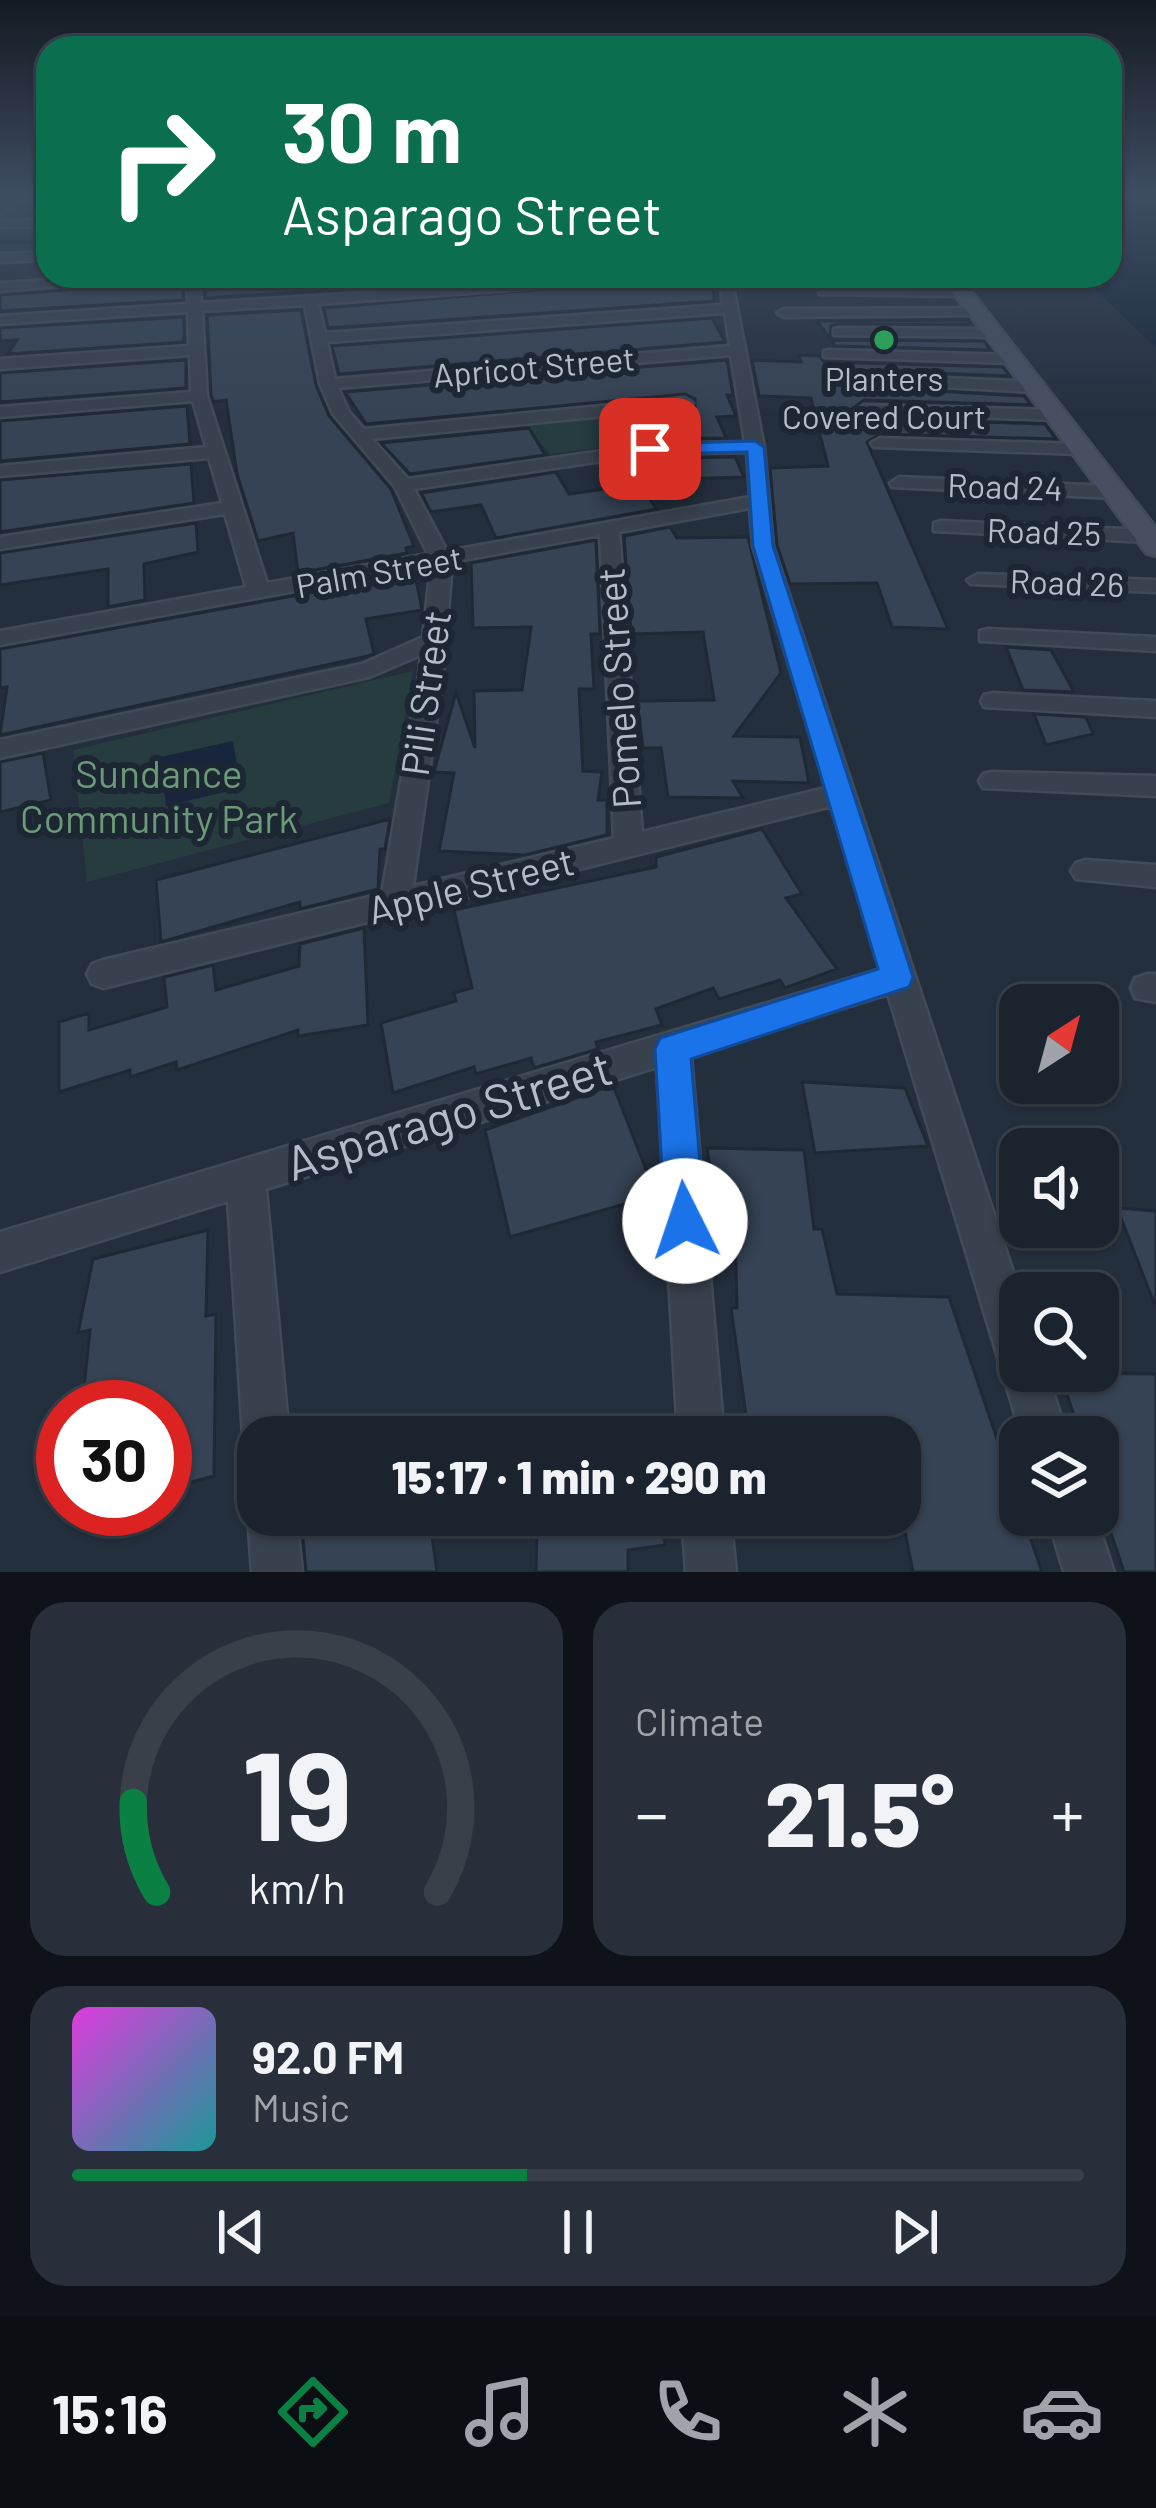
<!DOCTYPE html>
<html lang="en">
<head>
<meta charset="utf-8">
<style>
  :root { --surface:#1b232e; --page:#282f3a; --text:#f1f3f6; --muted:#a0a4aa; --line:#39404a; --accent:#0b8043 }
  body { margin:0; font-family:Barlow,sans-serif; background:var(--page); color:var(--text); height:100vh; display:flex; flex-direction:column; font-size:45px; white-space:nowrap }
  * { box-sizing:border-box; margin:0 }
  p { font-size:39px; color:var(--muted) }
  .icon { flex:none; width:66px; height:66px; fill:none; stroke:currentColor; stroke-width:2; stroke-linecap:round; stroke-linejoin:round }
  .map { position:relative; height:1572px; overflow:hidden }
  .details { display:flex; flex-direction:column; gap:30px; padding:30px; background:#0f1319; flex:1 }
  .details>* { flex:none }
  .top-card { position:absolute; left:36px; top:36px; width:1086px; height:252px; border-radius:36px; box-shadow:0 3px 9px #0004,0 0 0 3px var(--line); background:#0b6e4f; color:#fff; overflow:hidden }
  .needle { width:78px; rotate:36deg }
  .controls { position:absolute; left:999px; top:984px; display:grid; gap:24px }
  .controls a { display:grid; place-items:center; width:120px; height:120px; border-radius:24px; background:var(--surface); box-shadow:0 3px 9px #0004,0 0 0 3px var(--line); font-size:60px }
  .speed { position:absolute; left:36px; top:1380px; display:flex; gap:24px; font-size:60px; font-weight:700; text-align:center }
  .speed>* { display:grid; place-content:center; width:156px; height:156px; border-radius:50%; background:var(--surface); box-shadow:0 3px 9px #0004,0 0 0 3px var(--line); line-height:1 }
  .speed .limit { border:18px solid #d22; background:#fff; color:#111 }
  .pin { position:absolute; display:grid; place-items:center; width:102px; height:102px; color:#fff; margin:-51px; border-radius:24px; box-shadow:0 6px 18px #0006 }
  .me { position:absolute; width:132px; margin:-66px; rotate:356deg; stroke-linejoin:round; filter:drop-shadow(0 0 9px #0008) }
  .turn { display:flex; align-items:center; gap:42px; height:252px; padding:0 48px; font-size:54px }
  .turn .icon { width:156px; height:156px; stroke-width:2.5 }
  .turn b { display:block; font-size:84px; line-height:102px }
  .big { font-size:90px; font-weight:800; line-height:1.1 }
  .details .tile { flex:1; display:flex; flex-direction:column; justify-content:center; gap:18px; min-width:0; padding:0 42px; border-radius:36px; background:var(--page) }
  .details .dial { align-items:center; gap:0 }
  .dial svg { height:312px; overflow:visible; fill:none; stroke:var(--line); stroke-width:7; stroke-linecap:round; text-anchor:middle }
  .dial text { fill:var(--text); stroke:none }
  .song { display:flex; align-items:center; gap:36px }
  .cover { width:144px; height:144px; border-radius:18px; background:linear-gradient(135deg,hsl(300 70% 55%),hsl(180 70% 35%)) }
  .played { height:12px; border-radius:6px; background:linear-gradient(90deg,var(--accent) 45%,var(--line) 45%) }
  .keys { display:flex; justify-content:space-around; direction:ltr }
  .heat { display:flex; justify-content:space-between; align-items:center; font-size:66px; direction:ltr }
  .details .tiles { flex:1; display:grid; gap:30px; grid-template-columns:1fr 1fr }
  .tile:last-child { grid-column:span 2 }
  .trip { position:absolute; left:237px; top:1416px; width:684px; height:120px; border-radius:36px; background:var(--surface); box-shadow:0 3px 9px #0004,0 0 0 3px var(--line); font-weight:800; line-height:120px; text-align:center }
  .tabs { display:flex; height:192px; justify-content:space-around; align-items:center; background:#0b0e12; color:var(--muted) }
  .tabs .icon { width:84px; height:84px }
  .tabs .current { color:var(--accent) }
  .tabs b { font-size:54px; color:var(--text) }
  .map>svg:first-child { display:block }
  .green { fill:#263c3f }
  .water { fill:#17263c }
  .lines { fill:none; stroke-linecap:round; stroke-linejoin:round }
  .stream { stroke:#17263c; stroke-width:4.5 }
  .building { fill:#364354; stroke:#1f2835; stroke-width:3 }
  .street-casing { stroke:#414a57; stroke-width:5 }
  .secondary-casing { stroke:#414a57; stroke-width:5 }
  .street { fill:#38414e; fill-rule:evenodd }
  .secondary { fill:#465061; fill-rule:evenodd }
  .route { fill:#1a73e8; stroke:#114b97; stroke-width:3 }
  .leisure-dot { fill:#2e9e5b; stroke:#1d2633; stroke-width:4.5 }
  .labels { text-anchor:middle; stroke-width:12; stroke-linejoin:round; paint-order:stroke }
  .far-street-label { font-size:33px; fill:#b4bcc9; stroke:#1d2633 }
  .far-poi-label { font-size:33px; fill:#b4bcc9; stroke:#1d2633 }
  .street-label { font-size:39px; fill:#b4bcc9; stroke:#1d2633 }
  .park-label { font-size:39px; fill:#6b9a76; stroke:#1d2633 }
  .near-street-label { font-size:48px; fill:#b4bcc9; stroke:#1d2633 }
</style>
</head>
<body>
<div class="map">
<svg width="1156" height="1572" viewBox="0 0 1156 1572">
  <rect width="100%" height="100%" fill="#242f3e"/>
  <path class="green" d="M619 410 633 444 550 454 522 421Z
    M413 671 389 803 87 882 73 750Z"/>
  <path class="water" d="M1110 197H1156V348L1081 276H1110Z
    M233 741 241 788 166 806 161 757Z"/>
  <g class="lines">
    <path class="stream" d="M0 242 48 241"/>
  </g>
  <path class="building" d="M207 276H562L205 298Z
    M704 276H713L714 301 328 328 324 308Z
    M183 281V300L0 311V295Z
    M301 310 316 385 329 416 391 489 414 546 406 548 407 553 298 573 293 533 258 541 237 474 226 400 214 402 211 395 207 315Z
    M184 317V342L8 354 17 340 0 341V328Z
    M712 318 725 342 339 374 332 346Z
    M968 320 971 324H838L831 326 830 335 834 340 984 341 990 350 835 346 817 321Z
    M799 355 820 356 824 362 1003 367 1010 376 853 370 841 378 848 386 1024 396 1031 405 864 400 852 409 858 418 1045 424 1056 439 880 434 867 442 948 629 892 627 877 583 790 584 777 545 770 468 828 466 811 398 759 396 752 360 801 362Z
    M186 360V388L0 402V373Z
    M727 360 733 395H727L736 416 717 417 726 438 664 439 655 416 695 407V399L685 394 366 424 345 392Z
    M187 406 190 444 0 461V421Z
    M529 428 545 455 410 474 381 443Z
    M735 457 744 477 680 479 671 458Z
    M191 464 194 503 0 532V480Z
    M556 472 569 494 639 484 657 509 496 538 481 505 431 512 421 493Z
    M196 523 198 552 144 564 145 600 108 607V569L0 585V553Z
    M670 527 677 538 748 537 781 673 734 736 800 737 809 783 733 781 743 798 668 797 661 748H643L637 701 714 700 703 632 631 634 624 536Z
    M596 540 600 634H591L594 689H579L583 771 602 772 598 800H607V835L525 855 439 851 454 773 434 772 456 692 475 748 474 691 522 690 531 627 473 628 471 563Z
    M415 574 422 610 366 619 374 654 368 656 0 735 7 687 0 688V649Z
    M1006 647 1051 650 1074 692 1023 690Z
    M1034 714 1086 717 1093 734 1046 745Z
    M43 753 51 800 0 812V762Z
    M390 819 385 849H380L378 889 300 909V902L161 942 156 880Z
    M762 829 802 894 786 898 837 969 785 988 780 980 719 999 713 988 656 1009 662 1025 596 1042 598 1049 534 1068 531 1058 476 1074 474 1067 393 1093 381 1023 456 1001 454 993 472 988 454 910 656 867V857Z
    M364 928 368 1025 298 1036V1030L177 1070 176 1062 130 1077V1070L59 1092V1022L89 1013V1030L167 1007 164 977 213 965 216 990 299 966 300 944Z
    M802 1082 905 1088 928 1146 815 1153Z
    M613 1085 656 1195 510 1237 485 1130Z
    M707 1148 804 1150 814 1229H822L837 1294 949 1297 1042 1572H913L900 1506V1437H749L731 1308H737L735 1226 720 1227Z
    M1117 1208 1156 1211V1302L1154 1303Z
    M208 1230 206 1316 216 1314 214 1476 165 1489V1407H82L90 1330 78 1333 93 1259Z
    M1060 1373 1156 1374V1572H1124L1098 1494V1437H1081Z
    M301 1515H429L437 1572H306Z
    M537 1515H663L665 1545 628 1550V1572H536Z"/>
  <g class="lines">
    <defs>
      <path id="street" d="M12 196H24L0 216V207Z
        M48 220V226L0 227V221Z
        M48 252V260L0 262V254Z
        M117 276H185L0 291V283Z
        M187 276H199L201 303 634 276H700L318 304 325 333 723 305 719 276H731L764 447 773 546 1020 1293V1371H1046L1068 1437H1022L888 994 691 1056 724 1437H678L657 1067 266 1189 289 1437H258V1456L250 1453 243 1437 228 1201 0 1272V1232L881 969 832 806 103 988 92 984 87 974 92 964 103 960 382 894 419 674 421 655 369 677 0 758V740L362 664 423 637 431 566 0 645V631L246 587 225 514 0 549V537L222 503 209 458 0 476V466L206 447 193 401 0 417V407L191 392 190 355 0 369V359L189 346 188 312 0 324V316L188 304ZM305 305 320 384 333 414 395 487 428 554 267 583 207 396 202 311ZM725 313 730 346 335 379 327 342ZM731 355 745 442 650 444 408 479 372 439 685 408 693 403 685 398 364 429 349 412 338 388ZM747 452 750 497 447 551 414 489 650 454ZM750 508 753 546 826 788 642 832 619 532ZM600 535 614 838 413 886 443 674 452 562Z
        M824 287 961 288 968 292 961 296 819 294Z
        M981 308 976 315 784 317 777 313 784 309Z
        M839 328 994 329 1001 333 994 337 834 335V329Z
        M829 350 1011 355 1018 359 1011 363 824 357V351Z
        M853 374 1036 382 1044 387 1036 392 848 382 845 379Z
        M864 405 1055 410 1063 415 1055 420 858 413 856 410Z
        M880 438 1080 444 1089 449 1080 454 874 447 871 443Z
        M899 477 1111 486 1120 492 1111 498 892 487 890 483Z
        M941 521 1147 530 1156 537 1147 542 934 531V523Z
        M978 574 1156 580V592L971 584 967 580Z
        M988 629 1156 637V651L980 641V631Z
        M993 693 1156 701V717L984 707 981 701 984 695Z
        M992 772 1156 776V796L983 788 979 781 983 774Z
        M1086 860 1156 865V887L1076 879 1071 871 1076 863Z
        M1147 974H1156V1002L1135 998 1131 988 1135 978Z
        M258 1497V1515H296L302 1572H252L248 1515Z
        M682 1515H730L736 1572H686Z
        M1047 1515H1095L1114 1572H1064Z"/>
      <path id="secondary" d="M941 276H959L1156 528V556L1146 553Z"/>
    </defs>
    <use href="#street" class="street-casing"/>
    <use href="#secondary" class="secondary-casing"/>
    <use href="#street" class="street"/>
    <use href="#secondary" class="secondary"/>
  </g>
  <linearGradient id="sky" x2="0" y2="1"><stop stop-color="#141a22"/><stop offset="0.47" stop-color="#3f4d63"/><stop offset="1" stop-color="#3f4d63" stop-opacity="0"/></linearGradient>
  <rect width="1156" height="417" fill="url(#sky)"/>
  <path class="route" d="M755 441 764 447 773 546 913 977 909 987 691 1059 705 1221 699 1235 685 1241 671 1235 665 1221 655 1049 660 1038 878 969 753 546 747 452 650 454 641 449 650 444Z"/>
  <circle class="leisure-dot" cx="884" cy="340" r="12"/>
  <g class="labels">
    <g class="far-street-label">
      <text transform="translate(534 367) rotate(-5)" y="12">Apricot Street</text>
      <text transform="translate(1005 487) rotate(2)" y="12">Road 24</text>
      <text transform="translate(1044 532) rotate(2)" y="12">Road 25</text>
      <text transform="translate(379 572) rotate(-10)" y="12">Palm Street</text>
      <text transform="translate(1067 583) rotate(2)" y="12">Road 26</text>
    </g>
    <g class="far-poi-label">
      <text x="884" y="391">Planters<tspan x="884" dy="38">Covered Court</tspan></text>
    </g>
    <g class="street-label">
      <text transform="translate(619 688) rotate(-94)" y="14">Pomelo Street</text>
      <text transform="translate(426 693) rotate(-82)" y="14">Pili Street</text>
      <text transform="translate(471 886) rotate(-14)" y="14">Apple Street</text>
    </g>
    <g class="park-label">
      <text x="159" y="788">Sundance<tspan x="159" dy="45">Community Park</tspan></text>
    </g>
    <g class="near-street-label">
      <text transform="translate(449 1116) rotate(-17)" y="17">Asparago Street</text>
    </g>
  </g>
</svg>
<div class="controls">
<a><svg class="needle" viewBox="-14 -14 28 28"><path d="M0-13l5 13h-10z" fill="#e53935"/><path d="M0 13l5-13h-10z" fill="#a0a4aa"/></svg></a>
<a><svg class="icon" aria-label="sound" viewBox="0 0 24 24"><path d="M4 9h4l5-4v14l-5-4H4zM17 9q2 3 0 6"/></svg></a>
<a><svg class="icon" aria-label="search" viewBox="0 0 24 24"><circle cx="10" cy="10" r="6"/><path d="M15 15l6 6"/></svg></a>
<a><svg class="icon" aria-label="layers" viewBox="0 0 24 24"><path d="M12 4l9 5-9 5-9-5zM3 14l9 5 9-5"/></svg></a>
</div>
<div class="speed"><div class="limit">30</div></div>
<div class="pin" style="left:650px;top:449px;background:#d93025"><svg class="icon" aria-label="arrive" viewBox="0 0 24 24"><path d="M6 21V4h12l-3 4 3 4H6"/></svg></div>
<svg class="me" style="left:685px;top:1221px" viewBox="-20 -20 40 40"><circle r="19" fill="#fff"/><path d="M0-13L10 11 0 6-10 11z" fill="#1a73e8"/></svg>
<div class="trip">15:17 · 1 min · 290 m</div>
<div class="top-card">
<div class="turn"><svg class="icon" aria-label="right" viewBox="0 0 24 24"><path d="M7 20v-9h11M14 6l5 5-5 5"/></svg><div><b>30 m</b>Asparago Street</div></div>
</div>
</div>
<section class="details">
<div class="tiles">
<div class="tile dial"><svg viewBox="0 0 100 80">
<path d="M14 69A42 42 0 1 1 86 69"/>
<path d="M14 69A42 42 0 0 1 8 46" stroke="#0b8043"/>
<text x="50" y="56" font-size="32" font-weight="700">19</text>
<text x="50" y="72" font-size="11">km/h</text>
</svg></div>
<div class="tile"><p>Climate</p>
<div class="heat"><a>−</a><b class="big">21.5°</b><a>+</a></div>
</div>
<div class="tile">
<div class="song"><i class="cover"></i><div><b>92.0 FM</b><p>Music</p></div></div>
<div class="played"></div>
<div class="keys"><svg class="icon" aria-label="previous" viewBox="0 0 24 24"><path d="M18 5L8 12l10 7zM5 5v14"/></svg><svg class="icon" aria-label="pause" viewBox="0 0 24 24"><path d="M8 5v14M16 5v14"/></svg><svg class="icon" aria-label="next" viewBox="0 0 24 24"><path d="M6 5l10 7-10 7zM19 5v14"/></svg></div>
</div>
</div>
</section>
<nav class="tabs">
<b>15:16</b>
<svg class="icon current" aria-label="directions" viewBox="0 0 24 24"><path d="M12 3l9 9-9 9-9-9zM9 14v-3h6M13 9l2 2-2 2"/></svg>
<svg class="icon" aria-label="music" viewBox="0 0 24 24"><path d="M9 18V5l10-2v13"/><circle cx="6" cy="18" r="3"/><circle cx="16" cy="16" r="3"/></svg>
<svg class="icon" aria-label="phone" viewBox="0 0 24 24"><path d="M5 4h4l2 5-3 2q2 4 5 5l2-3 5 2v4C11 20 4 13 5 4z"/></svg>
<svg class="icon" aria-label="climate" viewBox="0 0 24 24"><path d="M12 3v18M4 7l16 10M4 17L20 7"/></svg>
<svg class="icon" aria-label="car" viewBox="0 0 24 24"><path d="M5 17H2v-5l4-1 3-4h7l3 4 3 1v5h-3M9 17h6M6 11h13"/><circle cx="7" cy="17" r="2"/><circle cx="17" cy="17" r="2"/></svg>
</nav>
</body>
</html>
